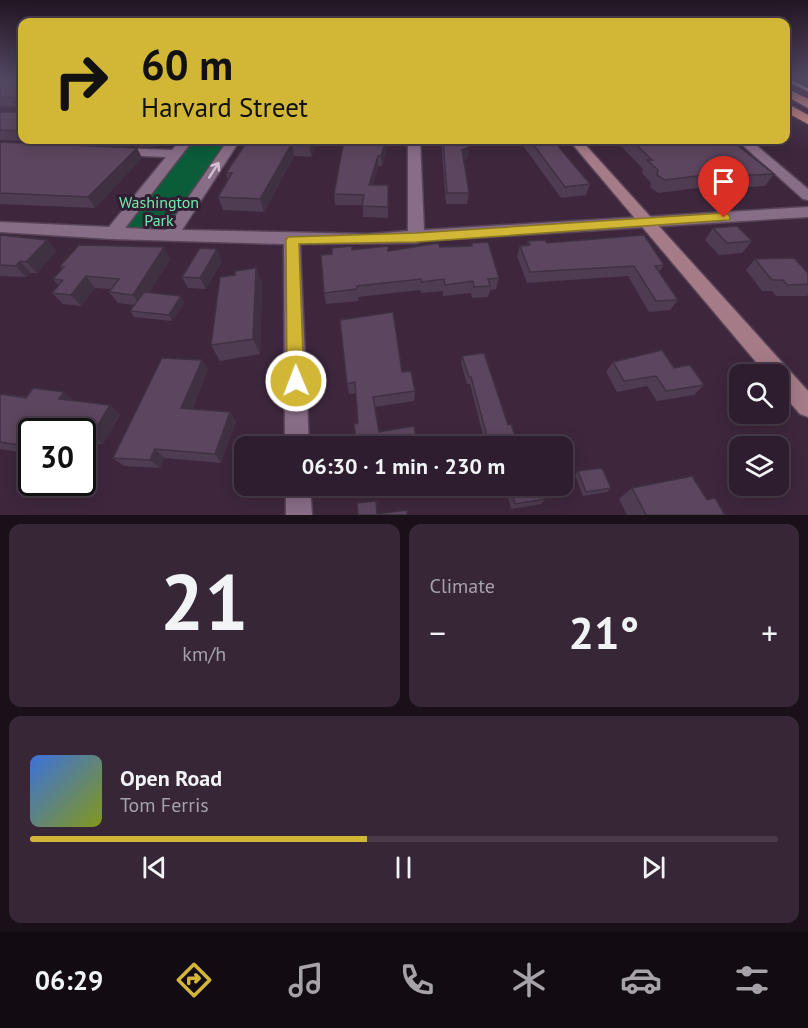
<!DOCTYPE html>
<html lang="en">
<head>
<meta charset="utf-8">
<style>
  :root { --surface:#2e1d2e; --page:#362636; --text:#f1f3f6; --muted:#a7a2aa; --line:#493b4a; --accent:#d2b635 }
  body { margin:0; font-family:"PT Sans",sans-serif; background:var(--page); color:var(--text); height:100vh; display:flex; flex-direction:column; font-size:22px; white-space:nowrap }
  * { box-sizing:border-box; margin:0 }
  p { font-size:20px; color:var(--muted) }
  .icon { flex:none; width:33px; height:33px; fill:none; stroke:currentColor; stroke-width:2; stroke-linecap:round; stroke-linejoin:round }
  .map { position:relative; height:515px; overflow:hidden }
  .sheet { display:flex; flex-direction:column; gap:9px; padding:9px; background:#191019; flex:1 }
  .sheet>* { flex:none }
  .hud { position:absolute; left:18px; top:18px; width:772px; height:126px; border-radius:12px; box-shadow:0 3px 15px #0003,0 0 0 2px var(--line); background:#d2b635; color:#111; overflow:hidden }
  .buttons { position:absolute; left:729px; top:364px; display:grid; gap:12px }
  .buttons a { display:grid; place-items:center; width:60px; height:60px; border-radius:12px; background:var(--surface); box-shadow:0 3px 15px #0003,0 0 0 2px var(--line); font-size:30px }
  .speed { position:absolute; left:18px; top:418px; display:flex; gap:12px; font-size:30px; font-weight:700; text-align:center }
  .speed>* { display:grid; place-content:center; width:78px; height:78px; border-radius:50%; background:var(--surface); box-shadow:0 3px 15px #0003,0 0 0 2px var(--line); line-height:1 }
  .speed .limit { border:3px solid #111; border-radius:9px; background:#fff; color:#111 }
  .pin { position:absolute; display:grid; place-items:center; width:51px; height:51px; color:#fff; margin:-62px -26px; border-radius:50% 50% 50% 0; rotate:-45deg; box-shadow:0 0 6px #0007 }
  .pin .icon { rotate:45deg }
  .me { position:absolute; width:66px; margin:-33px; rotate:359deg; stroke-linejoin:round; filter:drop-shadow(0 0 4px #0008) }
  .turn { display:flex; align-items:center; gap:21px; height:126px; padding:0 24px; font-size:27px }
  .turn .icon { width:78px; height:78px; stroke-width:2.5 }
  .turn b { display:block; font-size:42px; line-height:51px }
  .big { font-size:45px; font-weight:600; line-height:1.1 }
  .sheet .card { flex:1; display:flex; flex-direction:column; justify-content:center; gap:9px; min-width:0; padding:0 21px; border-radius:12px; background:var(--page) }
  .sheet .dial { align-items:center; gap:0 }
  .dial b { font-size:78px; line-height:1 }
  .song { display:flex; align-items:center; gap:18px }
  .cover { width:72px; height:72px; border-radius:9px; background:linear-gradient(135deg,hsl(220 70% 55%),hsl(70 70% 35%)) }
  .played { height:6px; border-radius:3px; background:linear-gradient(90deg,var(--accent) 45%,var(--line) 45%) }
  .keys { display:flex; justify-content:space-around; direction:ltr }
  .heat { display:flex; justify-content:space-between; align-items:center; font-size:33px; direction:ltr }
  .sheet .tiles { flex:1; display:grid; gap:9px; grid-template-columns:1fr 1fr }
  .card:last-child { grid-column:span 2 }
  .trip { position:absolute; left:234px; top:436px; width:339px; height:60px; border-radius:12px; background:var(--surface); box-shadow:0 3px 15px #0003,0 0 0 2px var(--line); font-weight:600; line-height:60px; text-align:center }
  .tab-bar { display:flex; height:96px; justify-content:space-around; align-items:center; background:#120c12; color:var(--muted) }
  .tab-bar .icon { width:42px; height:42px }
  .tab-bar .active { color:var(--accent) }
  .tab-bar b { font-size:27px; color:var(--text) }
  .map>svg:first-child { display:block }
  .green { fill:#0b5d3a }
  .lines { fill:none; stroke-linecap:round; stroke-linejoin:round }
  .minor-casing { stroke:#584457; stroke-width:3 }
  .secondary-casing { stroke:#584457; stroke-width:3 }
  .motorway-casing { stroke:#584457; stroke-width:2 }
  .minor { fill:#886d87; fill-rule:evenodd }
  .secondary { fill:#a57b88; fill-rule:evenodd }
  .motorway { fill:#e99d8a; fill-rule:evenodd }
  .rail { stroke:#d0bfcf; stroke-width:3 }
  .wall { fill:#4f3c52 }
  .shaded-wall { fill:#403142 }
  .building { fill:#5c465f; stroke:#403142; stroke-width:1.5 }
  .oneway { stroke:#d3c0d2 }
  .route { fill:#d2b635; stroke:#887622; stroke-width:1.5 }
  .labels { text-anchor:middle; stroke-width:6; stroke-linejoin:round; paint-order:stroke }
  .park-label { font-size:16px; fill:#6af0ac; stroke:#331d33 }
</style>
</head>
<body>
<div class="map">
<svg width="808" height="515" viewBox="0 0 808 515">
  <rect width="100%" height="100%" fill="#3e273d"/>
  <path class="green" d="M187 140H234L170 236 112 234Z"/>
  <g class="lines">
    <defs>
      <path id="minor" d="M181 140H193L125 228 166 230 228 140H240L182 230 369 234 408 231V140H420L424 230 808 207V217L422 241 416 243 300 244 309 447H285L284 244 112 239 0 232V222L109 227 166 157 118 155 114 154 112 151 114 148 172 150Z
        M737 140H750L808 189V200L803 199Z
        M286 486H310L312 515H286Z"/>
      <path id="secondary" d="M569 140H581L808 391V417L800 414 778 389V375H767Z"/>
      <path id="motorway" d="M786 88 808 99V108L786 96Z
        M786 103 808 115V124L786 112Z"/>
    </defs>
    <use href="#minor" class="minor-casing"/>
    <use href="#secondary" class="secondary-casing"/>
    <use href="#motorway" class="motorway-casing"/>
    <use href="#minor" class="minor"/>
    <use href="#secondary" class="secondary"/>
    <use href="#motorway" class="motorway"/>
    <path class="rail" d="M786 79 808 90"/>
  </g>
  <path class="wall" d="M0 78H22V140H160L153 147 0 140V112H17L18 108 17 107 0 106Z
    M248 140H318V141L311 157 294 156 264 212 223 210 218 197 228 180 226 173Z
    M344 140H387L386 152 382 166H378L373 185H388V218L363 217V205H335L334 194Z
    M441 140H468L469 147 468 158 463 160 469 193 467 204H446Z
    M519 140H541L590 184 586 195 561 198Z
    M603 140H731L774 174 765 186 724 189 721 185 658 193 650 187 651 183 642 173 643 169 616 141 605 142Z
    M0 142 137 148 142 158 95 208 0 204Z
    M713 228 752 241 742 253 719 255 705 240Z
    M0 235 47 240 56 251 37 273H31L26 277 0 276Z
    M528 241 547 243 664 265 659 272 678 300 670 310 649 312 628 276 527 283 517 256 520 246 527 245Z
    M472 243 499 278 496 289 490 290 488 297 472 298 471 293 443 296V291L421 293 420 290 358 297 359 301 326 304 324 293 352 250 388 251 471 246Z
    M170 259 149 293 184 302 172 321 134 317 130 311 135 305 118 303 109 292 111 289 95 288 81 306 63 304 52 293 59 286 53 279 62 269 60 266Z
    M755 259 808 273V294L807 296H776L772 291H762L746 270Z
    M222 261 206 289 188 288 182 277Z
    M256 268 262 284 260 354 220 361 211 345 235 275Z
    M462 356 508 425 519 447H486L470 384H467L461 363Z
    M202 360 208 370 192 409 230 412 236 421 221 463 164 458 160 468 124 466 113 458Z
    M613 362 674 368 704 385 694 395 657 401 647 386 617 392 606 372Z
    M402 372 415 391 414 401 375 407 379 432 357 447 358 423 356 393 349 394 347 384Z
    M0 394 110 405 120 415 103 444 92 443 82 458V432H32V454L0 449Z
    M578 471 611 488 607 492 583 496 575 475Z
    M505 486H541L545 499 541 504 511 509Z
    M632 488 707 500 725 515H627L619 499Z"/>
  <path class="shaded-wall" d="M0 78H8L0 82Z
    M150 140H160L153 147Z
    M311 140H318V141L311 157 309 144Z
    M386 140H387L386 152 382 166 381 156Z
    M292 143 294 156 264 212 260 199Z
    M469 147 468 158 461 161 462 150Z
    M137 148 142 158 95 208 88 197Z
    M378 156V166L370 196 369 185Z
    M47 240 56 251 37 273 26 262Z
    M164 247 170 259 141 306 133 295Z
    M217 249 222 261 206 289 200 278Z
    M20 261 31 273 26 277 16 266Z
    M256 268 262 284 260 354 253 339Z
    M86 276 95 288 81 306 71 295Z
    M181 296 184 302 172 321 169 315Z
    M202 360 208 370 188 417 181 408Z
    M64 392 76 402 59 399Z
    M110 405 120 415 103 444 92 435Z
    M230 412 236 421 221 463 215 454Z
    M82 435 92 443 82 458Z
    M155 449 164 458 160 468 150 460Z"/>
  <path class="building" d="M8 78H22V131L0 130V112H17L18 105 14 102 21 98 0 97V82Z
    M248 140H311L309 144 292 143 260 199 218 197 232 173H226Z
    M344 140H386L381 156H378L369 185H388V207L362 206 364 195 334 194Z
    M443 140H468L469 147 462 150 469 193H447Z
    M530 140H541V141L553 140 590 184 565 187Z
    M631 140H731L774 174 732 176 729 172 665 180 657 175 658 170 647 160H652Z
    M0 142 137 148 88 197 0 193Z
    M737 226 752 241 727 243 713 228Z
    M0 235 47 240 26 262 20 261 16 266 0 265Z
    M644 235 664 265 655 266 678 300 656 301 634 266 530 272 520 246 530 245 528 241 545 240 547 243Z
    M488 242 499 278 488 279 490 286 474 287 473 281 445 285 444 279 422 282 421 279 357 286V289L324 293 321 255 332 254V248L352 246V250L388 246V251L438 243 440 247 472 246V243Z
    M79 245 164 247 133 295 109 292 119 279 86 276 71 295 52 293 63 280 53 279 64 267 60 266Z
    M200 248 217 249 200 278 182 277Z
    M794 258 808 273V284L787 285 783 280H772L755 259Z
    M256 268 253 339 211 345 220 277 235 275V271Z
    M144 292 181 296 169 315 130 311Z
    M393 312 402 372 411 371 415 391 373 397 379 432 414 426 418 447H357L354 424 358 423 355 382 347 384 340 320Z
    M662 350 674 368 690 365 704 385 666 391 656 376 624 381 613 362Z
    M484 353 508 425 511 424 519 447H490L471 377H469L462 356Z
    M162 358 202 360 181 408 230 412 215 454 155 449 150 460 113 458Z
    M33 388 64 392 59 399 110 405 92 435 82 434V432H32V447L0 442V394L26 398Z
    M602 468 611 488 586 492 578 471Z
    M692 476 707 500 715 498 725 515H646L632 488Z
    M510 486H541L545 499 515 504Z
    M376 501 377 514 407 510V515H358L357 503Z"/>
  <defs><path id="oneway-shaft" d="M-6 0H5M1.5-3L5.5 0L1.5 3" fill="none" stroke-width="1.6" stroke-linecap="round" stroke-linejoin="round" transform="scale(1.5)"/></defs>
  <use class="oneway" href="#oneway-shaft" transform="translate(214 170) rotate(-57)"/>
  <linearGradient id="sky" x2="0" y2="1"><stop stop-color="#221522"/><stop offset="0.52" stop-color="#524762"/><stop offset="1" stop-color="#524762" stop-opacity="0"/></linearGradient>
  <rect width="808" height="150" fill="url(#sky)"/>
  <path class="route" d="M724 213 729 215 730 218 729 220 416 242 299 244 304 381 302 387 296 389 290 387 287 381 286 240 288 237 416 233Z"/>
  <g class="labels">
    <g class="park-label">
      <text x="159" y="208">Washington<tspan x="159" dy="18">Park</tspan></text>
    </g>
  </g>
</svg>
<div class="buttons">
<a><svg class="icon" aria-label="search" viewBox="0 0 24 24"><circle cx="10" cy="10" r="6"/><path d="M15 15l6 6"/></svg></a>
<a><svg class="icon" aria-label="layers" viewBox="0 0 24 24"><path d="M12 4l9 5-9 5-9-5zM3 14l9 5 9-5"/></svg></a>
</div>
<div class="speed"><div class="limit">30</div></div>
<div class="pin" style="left:724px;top:218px;background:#d93025"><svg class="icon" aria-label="arrive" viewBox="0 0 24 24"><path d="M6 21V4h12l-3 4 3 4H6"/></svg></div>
<svg class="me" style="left:296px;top:381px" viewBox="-20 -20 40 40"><circle r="17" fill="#d2b635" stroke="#fff" stroke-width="3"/><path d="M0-11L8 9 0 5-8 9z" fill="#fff"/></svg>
<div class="trip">06:30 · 1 min · 230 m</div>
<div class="hud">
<div class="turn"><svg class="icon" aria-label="right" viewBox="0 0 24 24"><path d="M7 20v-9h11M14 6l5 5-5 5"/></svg><div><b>60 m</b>Harvard Street</div></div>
</div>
</div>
<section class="sheet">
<div class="tiles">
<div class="card dial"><b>21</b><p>km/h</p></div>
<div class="card"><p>Climate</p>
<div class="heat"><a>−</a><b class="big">21°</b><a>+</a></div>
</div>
<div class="card">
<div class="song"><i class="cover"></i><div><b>Open Road</b><p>Tom Ferris</p></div></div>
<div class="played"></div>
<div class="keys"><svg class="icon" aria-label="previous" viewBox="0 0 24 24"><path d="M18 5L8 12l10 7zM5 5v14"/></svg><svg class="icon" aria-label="pause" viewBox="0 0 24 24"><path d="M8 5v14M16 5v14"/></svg><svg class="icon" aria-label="next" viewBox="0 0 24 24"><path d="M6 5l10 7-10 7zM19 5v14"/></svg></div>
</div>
</div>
</section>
<nav class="tab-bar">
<b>06:29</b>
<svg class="icon active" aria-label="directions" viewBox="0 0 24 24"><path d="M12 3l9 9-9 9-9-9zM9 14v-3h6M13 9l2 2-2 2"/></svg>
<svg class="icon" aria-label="music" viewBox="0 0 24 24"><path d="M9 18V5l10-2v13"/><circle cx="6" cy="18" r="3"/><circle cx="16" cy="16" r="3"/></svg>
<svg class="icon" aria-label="phone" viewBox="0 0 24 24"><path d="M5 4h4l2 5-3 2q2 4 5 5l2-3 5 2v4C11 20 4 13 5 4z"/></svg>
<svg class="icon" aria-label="climate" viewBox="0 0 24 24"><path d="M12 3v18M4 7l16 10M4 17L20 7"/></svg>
<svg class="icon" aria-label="car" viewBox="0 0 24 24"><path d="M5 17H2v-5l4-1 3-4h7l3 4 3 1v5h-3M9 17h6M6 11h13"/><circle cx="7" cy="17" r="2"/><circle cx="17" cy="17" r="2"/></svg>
<svg class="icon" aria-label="filters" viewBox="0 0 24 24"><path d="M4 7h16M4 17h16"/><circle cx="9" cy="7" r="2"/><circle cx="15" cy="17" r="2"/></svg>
</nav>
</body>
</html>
